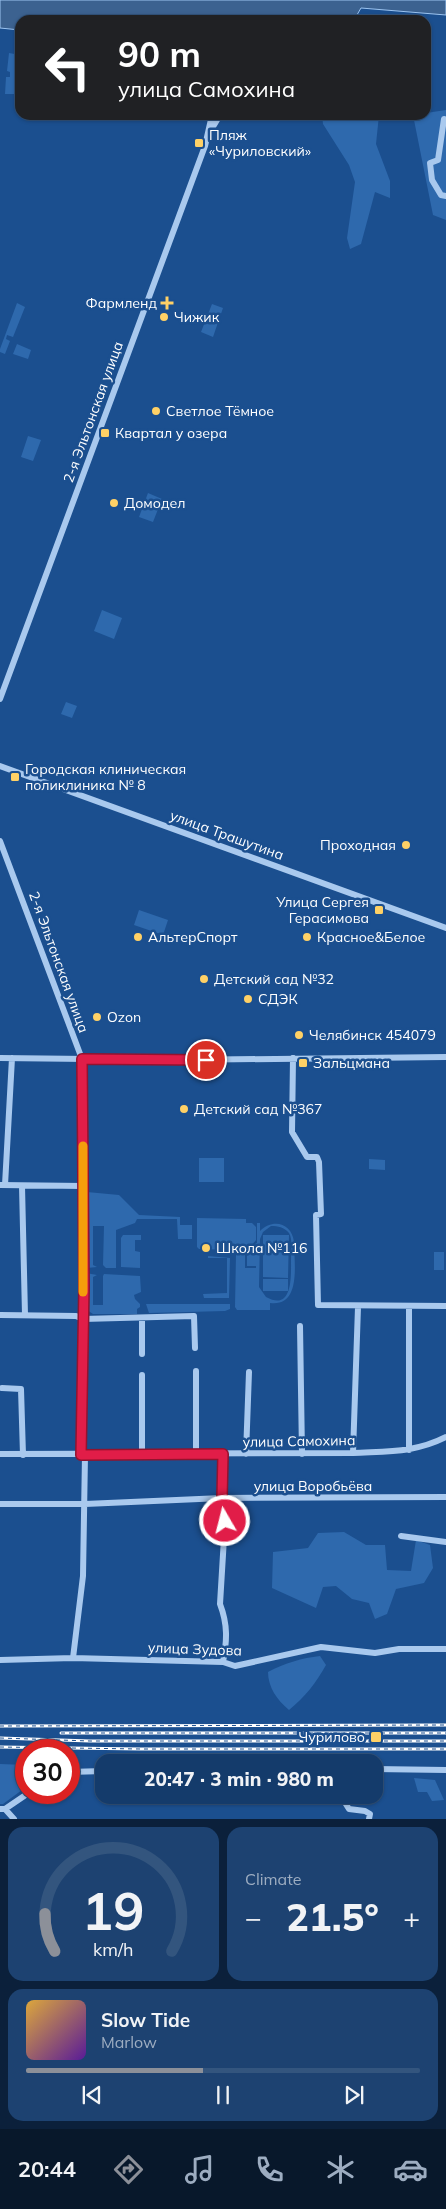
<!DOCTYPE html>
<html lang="en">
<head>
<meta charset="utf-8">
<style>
  :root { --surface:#143b6b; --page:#1d4271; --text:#f1f3f6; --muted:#9dadc1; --line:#33557e; --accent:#8c9099 }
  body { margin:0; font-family:Mulish,sans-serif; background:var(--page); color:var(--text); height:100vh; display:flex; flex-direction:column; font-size:19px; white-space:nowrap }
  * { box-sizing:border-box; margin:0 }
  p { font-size:16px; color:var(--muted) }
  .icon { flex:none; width:28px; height:28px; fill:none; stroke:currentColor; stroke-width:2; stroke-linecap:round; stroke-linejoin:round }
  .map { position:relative; height:1819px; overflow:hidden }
  .panel { display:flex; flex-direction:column; gap:8px; padding:8px; background:#0b203b; flex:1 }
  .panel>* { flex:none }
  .hud { position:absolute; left:15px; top:15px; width:416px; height:105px; border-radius:15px; box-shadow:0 1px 4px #0004,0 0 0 1px var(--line); background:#202124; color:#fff; overflow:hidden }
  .speed { position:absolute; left:15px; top:1739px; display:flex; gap:10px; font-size:25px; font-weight:700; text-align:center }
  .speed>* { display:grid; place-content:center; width:65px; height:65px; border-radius:50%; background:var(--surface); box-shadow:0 1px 4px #0004,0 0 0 1px var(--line); line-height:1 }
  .speed .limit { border:8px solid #d22; background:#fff; color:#111 }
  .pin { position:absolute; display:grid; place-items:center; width:42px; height:42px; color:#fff; margin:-21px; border:2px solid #fff; border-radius:50%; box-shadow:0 1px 5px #0007 }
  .me { position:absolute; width:55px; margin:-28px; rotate:352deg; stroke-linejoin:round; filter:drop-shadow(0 0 4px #0008) }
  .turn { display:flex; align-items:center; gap:18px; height:105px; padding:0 20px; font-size:22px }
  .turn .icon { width:65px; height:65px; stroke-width:2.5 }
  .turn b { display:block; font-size:35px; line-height:42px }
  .big { font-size:38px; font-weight:800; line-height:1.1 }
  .panel .widget { flex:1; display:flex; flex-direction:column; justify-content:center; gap:8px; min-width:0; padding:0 18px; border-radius:15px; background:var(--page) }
  .panel .dial { align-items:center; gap:0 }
  .dial svg { height:130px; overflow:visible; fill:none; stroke:var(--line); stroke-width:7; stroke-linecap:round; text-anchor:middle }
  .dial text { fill:var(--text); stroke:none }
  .song { display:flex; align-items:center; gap:15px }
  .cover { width:60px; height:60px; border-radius:8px; background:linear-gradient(135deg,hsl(40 70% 55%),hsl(270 70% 35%)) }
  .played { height:5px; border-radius:2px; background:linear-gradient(90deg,var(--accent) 45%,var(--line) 45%) }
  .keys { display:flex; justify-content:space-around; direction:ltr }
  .heat { display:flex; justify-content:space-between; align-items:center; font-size:28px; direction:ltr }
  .panel .tiles { flex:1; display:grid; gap:8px; grid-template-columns:1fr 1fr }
  .widget:last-child { grid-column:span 2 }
  .trip { position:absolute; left:95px; top:1754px; width:288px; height:50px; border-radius:15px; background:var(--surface); box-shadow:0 1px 4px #0004,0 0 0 1px var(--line); font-weight:800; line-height:50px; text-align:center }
  .menu { display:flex; height:80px; justify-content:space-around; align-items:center; background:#08182b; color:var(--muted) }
  .menu .icon { width:35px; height:35px }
  .menu .current { color:var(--accent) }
  .menu b { font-size:22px; color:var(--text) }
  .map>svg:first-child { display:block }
  .green { fill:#2e69ad; fill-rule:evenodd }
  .water { fill:#3c6290; stroke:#9cc4f0 }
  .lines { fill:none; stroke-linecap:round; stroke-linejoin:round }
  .minor { stroke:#a9c9ee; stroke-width:6 }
  .rail-casing { stroke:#fff; stroke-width:3 }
  .rail { stroke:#1b4f8f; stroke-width:1; stroke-dasharray:4; stroke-linecap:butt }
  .route-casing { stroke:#92132f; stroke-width:12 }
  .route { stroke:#e11d48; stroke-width:9 }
  .slow { stroke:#f59e0b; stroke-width:9 }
  .poi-dot { fill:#ffd166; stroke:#1b4f8f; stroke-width:2 }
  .labels { text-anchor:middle; stroke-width:5; stroke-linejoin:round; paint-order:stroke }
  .poi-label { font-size:14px; fill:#fff; stroke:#1b4f8f; text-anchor:start }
  .street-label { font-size:14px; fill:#fff; stroke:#1b4f8f }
</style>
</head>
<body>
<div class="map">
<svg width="446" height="1819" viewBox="0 0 446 1819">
  <rect width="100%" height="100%" fill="#1b4f8f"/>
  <path class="green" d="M9 53 20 55V94H5L6 77H10V72L7 71Z
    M446 110V220L433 215 413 115H426V113Z
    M322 115H379L376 144 390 181V198L375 192 361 244 350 249 347 238 355 182 349 165 323 124Z
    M17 303 25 307 13 337 7 335 6 339 10 341 5 354 0 352V349Z
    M212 304 223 308 213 337 201 332Z
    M17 344 31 350 28 359 13 354Z
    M28 436 41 440 33 461 21 457Z
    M148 493 162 499 153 522 139 517Z
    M102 610 122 618 114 639 94 631Z
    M66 702 77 706 72 718 61 714Z
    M139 910 168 920 163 935 134 925Z
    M199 1158H224V1182H199Z
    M369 1159 385 1160V1170L369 1169Z
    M87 1192 119 1195 139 1215 180 1217V1225H192V1239H178L177 1219H137L135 1223 116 1230V1268H106L103 1265 104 1226H93V1265L97 1267 87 1268Z
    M197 1218 246 1219V1223H252L256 1227V1240L251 1246 257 1243V1223H260V1231C273 1218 292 1223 294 1242 294 1262 302 1307 270 1303V1310H237L235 1307 236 1254H245V1268H256V1264V1266H247V1253L252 1252H235V1250L199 1249 197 1247ZM271 1226C278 1226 284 1227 289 1233 293 1240 291 1252 291 1260 291 1276 293 1312 266 1297L259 1287 260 1239 263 1232Z
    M123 1235H141V1240H135V1251L140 1252V1268L121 1267V1238Z
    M263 1235H289L288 1278 263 1277Z
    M434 1252H444V1270H434Z
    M208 1256 230 1258 229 1298H204L203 1294 227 1293V1258H208Z
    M86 1273 97 1275 93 1277V1305H103V1276L104 1274 140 1276 141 1292 134 1295 135 1299 140 1304V1307L137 1309V1314H93L87 1310Z
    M263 1279H288V1291H263Z
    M146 1304H230V1309L225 1311 149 1313Z
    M344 1532 366 1545H385L387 1570 411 1571 416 1540 430 1545 433 1568 424 1583 396 1589 387 1614 375 1619 369 1603 352 1599 336 1586 323 1587 316 1608 272 1588 273 1552 308 1548 318 1533Z
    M320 1656 326 1665C316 1683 305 1697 289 1710 277 1700 268 1687 268 1672 285 1663 302 1658 320 1656Z
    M0 1764 26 1765V1787L3 1804H0Z
    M414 1778 435 1780 444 1800 432 1801 427 1792H418Z"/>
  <path class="water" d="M0 0H446V15L361 8 354 20H20V30L0 28Z"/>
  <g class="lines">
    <path class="minor" d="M444 119 438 160 430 163 432 180 441 195 446 196
      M211 130 220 115
      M0 699 205 146 212 115
      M0 766 446 928
      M0 841 82 1059 83 1319 81 1455
      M0 1058 175 1060 446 1057
      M293 1058 292 1132 307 1157H317L319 1162 321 1214 316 1215 318 1305 446 1306
      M0 1185 83 1186
      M5 1185 12 1058
      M22 1186 25 1315
      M409 1306V1450
      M0 1315 76 1316 83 1319 194 1316 195 1348
      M142 1318V1354
      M300 1326 302 1454
      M2 1388 21 1389 23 1455
      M353 1453 358 1307
      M0 1454 353 1453C387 1451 415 1453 446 1437
      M142 1454V1375
      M196 1454V1371
      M246 1454 249 1372
      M0 1504H85L222 1498 446 1497
      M401 1536 446 1542
      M73 1658 83 1576 85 1455
      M0 1660 73 1658 223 1662 235 1666 321 1647 375 1653 399 1649H446
      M223 1662C227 1641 228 1625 220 1604L226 1505 222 1498 223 1454
      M374 1769 446 1770
      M69 1772 104 1771
      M343 1795 344 1801 349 1809 365 1811 370 1814 369 1819
      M0 1809H5L30 1792
      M5 1809 14 1819"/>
    <defs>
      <path id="rail" d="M0 1726 446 1725
        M61 1733H446
        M0 1738 90 1741H446
        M0 1747 140 1749H446"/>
    </defs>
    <use href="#rail" class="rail-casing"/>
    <use href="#rail" class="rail"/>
  </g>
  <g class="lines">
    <defs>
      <path id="route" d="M206 1060 82 1059 84 1287 81 1455 223 1454 222 1498 226 1505 225 1521"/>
    </defs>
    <use href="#route" class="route-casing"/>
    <use href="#route" class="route"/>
    <path class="slow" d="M83 1146V1292"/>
  </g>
  <g class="poi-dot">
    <rect x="194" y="138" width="10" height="10" rx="2.5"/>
    <path d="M164.5 295.5h5v5h5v5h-5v5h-5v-5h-5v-5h5z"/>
    <circle cx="164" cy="317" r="5"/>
    <circle cx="156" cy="411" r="5"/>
    <rect x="100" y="428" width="10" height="10" rx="2.5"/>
    <circle cx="114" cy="503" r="5"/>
    <rect x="10" y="772" width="10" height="10" rx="2.5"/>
    <circle cx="406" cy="845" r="5"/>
    <rect x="374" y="905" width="10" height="10" rx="2.5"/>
    <circle cx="138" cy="937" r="5"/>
    <circle cx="307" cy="937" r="5"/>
    <circle cx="204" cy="979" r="5"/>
    <circle cx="248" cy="999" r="5"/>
    <circle cx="97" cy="1017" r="5"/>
    <circle cx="299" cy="1035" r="5"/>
    <rect x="298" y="1058" width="10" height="10" rx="2.5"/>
    <circle cx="184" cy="1109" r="5"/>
    <circle cx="206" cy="1248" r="5"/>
    <rect x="370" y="1731" width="12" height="12" rx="2.5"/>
  </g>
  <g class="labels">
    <g class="poi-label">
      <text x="209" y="140">Пляж<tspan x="209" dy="16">«Чуриловский»</tspan></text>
      <text x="157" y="308" text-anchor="end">Фармленд</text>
      <text x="174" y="322">Чижик</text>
      <text x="166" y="416">Светлое Тёмное</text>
      <text x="115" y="438">Квартал у озера</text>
      <text x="124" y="508">Домодел</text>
      <text x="25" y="774">Городская клиническая<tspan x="25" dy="16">поликлиника № 8</tspan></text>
      <text x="396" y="850" text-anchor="end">Проходная</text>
      <text x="369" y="907" text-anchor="end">Улица Сергея<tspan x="369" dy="16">Герасимова</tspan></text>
      <text x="148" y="942">АльтерСпорт</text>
      <text x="317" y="942">Красное&amp;Белое</text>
      <text x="214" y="984">Детский сад №32</text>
      <text x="258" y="1004">СДЭК</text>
      <text x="107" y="1022">Ozon</text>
      <text x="309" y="1040">Челябинск 454079</text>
      <text x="313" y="1068">Зальцмана</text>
      <text x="194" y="1114">Детский сад №367</text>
      <text x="216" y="1253">Школа №116</text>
      <text x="365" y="1742" text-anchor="end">Чурилово</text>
    </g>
    <g class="street-label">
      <text transform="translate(93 412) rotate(-70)" y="5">2-я Эльтонская улица</text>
      <text transform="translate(227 835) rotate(20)" y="5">улица Трашутина</text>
      <text transform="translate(59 962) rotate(70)" y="5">2-я Эльтонская улица</text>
      <text transform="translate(299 1441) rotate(-1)" y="5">улица Самохина</text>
      <text x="313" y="1491">улица Воробьёва</text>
      <text transform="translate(195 1649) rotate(2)" y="5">улица Зудова</text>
    </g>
  </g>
</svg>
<div class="speed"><div class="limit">30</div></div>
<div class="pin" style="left:206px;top:1060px;background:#d93025"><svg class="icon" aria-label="arrive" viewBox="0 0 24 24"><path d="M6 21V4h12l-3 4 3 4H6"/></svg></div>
<svg class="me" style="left:225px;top:1521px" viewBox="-20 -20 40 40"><circle r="17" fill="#e11d48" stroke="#fff" stroke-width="3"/><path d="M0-11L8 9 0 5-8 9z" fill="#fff"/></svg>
<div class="trip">20:47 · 3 min · 980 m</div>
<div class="hud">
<div class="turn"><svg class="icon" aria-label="left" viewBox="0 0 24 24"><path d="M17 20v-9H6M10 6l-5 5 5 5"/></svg><div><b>90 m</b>улица Самохина</div></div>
</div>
</div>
<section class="panel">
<div class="tiles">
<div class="widget dial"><svg viewBox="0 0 100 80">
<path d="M14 69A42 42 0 1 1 86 69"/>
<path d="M14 69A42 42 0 0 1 8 46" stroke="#8c9099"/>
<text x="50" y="56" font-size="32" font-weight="700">19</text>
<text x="50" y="72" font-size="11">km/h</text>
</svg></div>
<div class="widget"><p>Climate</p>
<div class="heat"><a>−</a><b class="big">21.5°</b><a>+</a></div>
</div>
<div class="widget">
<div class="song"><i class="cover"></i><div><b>Slow Tide</b><p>Marlow</p></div></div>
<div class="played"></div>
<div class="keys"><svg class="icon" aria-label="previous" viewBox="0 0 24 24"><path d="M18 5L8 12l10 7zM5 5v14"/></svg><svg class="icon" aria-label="pause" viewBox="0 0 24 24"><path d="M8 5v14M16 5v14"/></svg><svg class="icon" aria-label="next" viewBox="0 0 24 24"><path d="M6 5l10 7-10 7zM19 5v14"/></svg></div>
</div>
</div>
</section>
<nav class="menu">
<b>20:44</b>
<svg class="icon current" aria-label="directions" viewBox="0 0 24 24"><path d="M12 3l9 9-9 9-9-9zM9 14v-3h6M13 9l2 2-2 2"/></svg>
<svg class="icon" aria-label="music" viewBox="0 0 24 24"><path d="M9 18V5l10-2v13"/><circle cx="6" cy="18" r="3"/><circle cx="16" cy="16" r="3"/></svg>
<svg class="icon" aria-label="phone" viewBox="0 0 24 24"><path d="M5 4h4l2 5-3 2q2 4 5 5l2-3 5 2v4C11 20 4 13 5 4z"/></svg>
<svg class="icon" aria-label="climate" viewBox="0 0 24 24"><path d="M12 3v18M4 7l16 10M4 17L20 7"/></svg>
<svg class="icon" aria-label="car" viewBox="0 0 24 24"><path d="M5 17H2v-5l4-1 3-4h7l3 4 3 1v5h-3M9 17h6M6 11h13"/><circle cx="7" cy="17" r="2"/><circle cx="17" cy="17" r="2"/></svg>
</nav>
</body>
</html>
